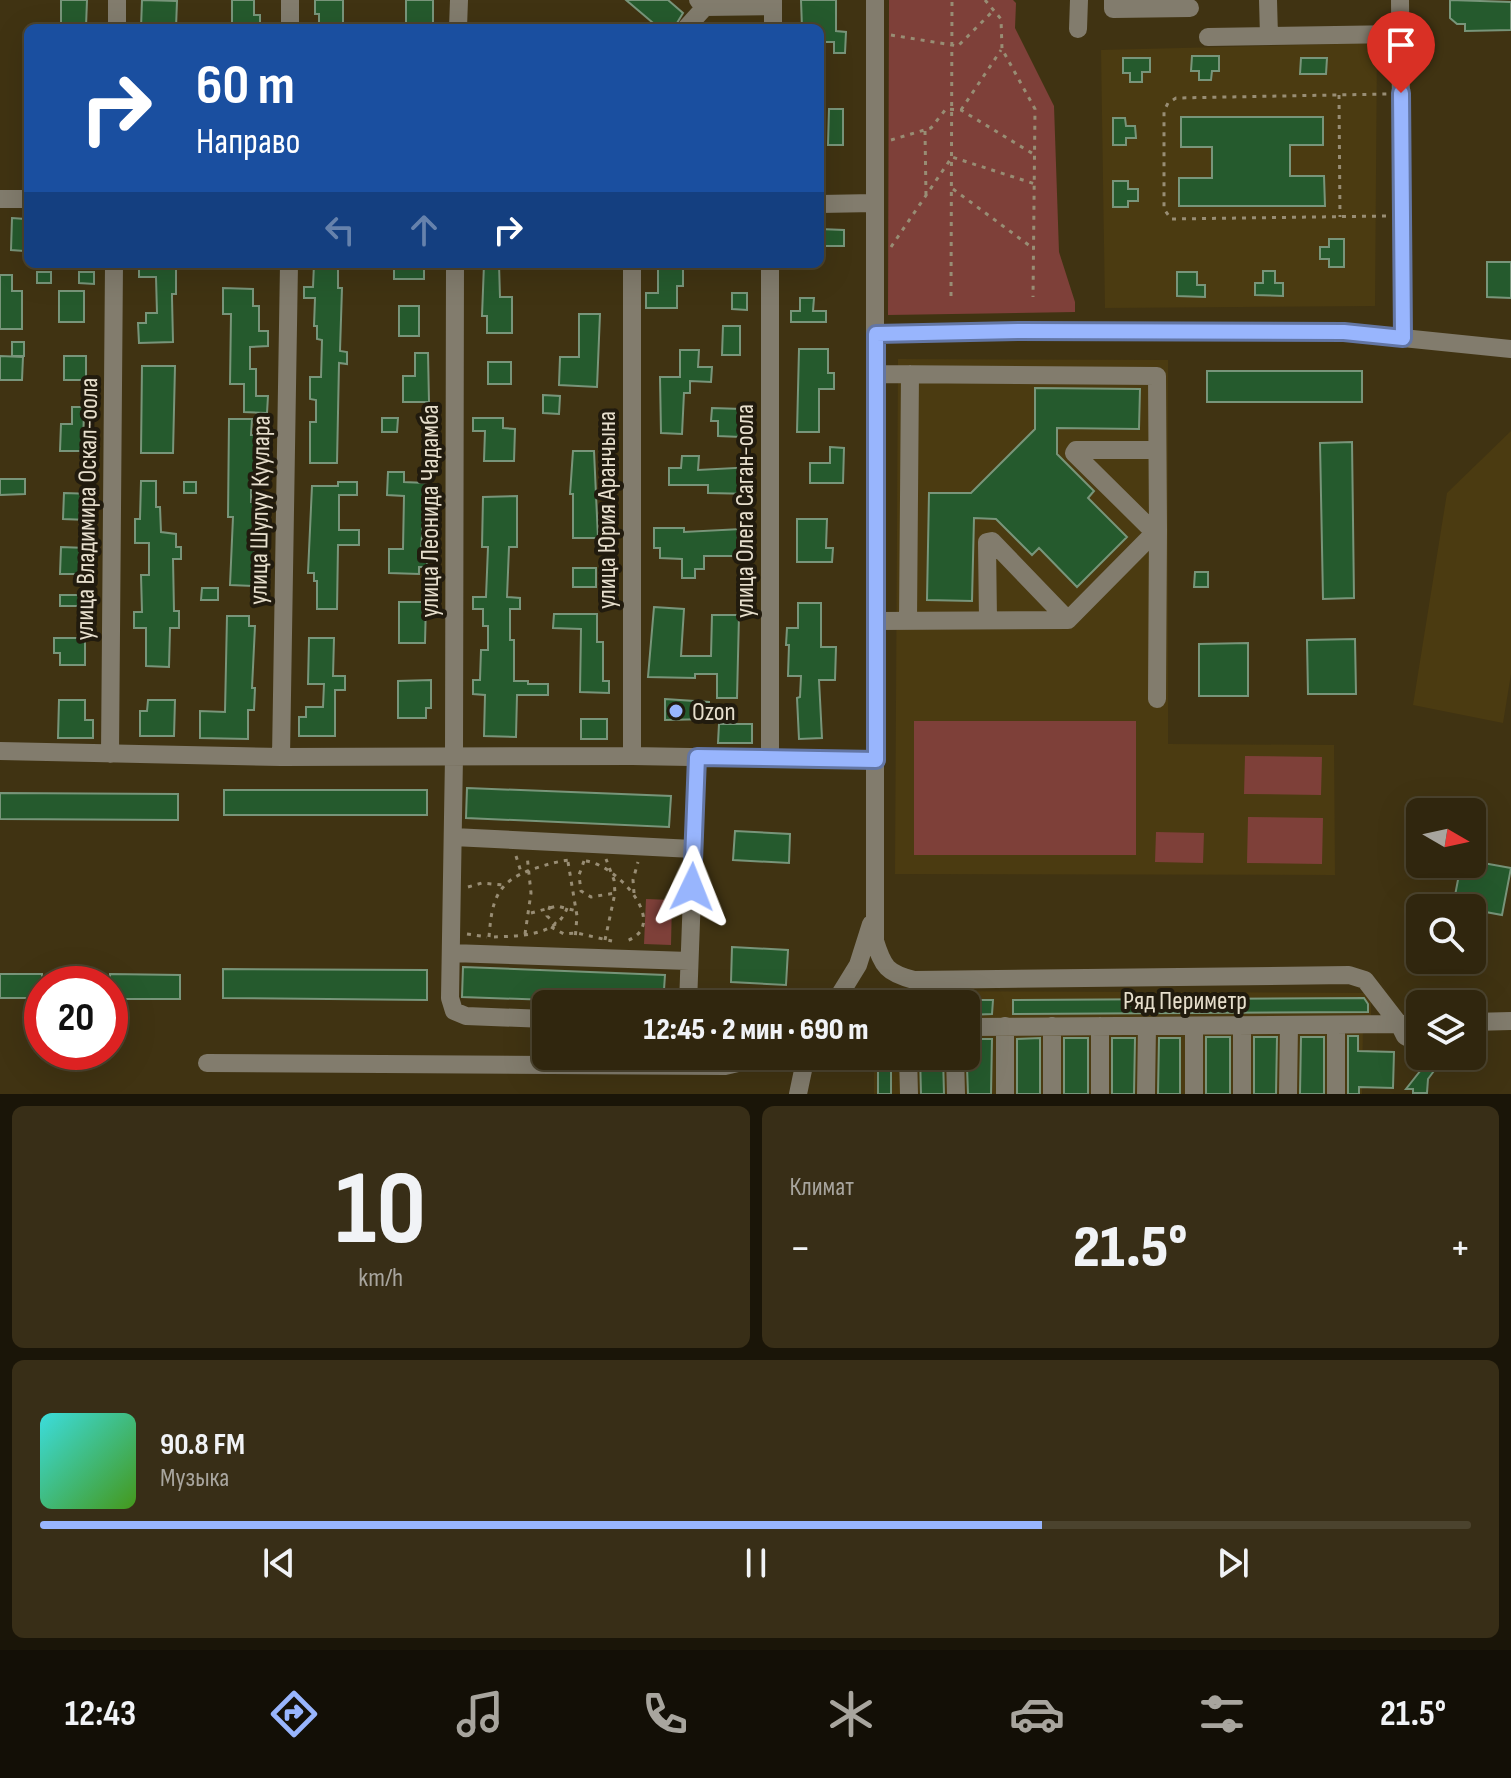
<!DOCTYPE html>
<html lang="ru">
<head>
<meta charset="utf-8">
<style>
  :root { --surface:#30260e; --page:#382e17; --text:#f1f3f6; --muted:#a8a59e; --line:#4b432e; --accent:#98b5fd }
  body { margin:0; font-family:"Sofia Sans Condensed",sans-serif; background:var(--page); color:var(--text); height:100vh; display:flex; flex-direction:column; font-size:30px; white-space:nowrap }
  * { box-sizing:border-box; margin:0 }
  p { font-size:26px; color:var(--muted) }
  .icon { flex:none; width:44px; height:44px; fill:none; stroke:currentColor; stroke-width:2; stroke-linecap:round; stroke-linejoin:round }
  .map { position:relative; height:1094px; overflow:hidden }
  .sheet { display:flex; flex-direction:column; gap:12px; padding:12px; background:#1a1508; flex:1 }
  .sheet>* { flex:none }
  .hud { position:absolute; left:24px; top:24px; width:800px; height:244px; border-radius:12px; box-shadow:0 8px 32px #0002,0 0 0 2px var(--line); background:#1a4fa0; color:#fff; overflow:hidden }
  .needle { width:52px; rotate:99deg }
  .fabs { position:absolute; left:1406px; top:798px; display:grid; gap:16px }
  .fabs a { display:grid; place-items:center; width:80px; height:80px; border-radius:12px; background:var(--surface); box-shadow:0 8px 32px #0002,0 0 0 2px var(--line); font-size:40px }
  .speed { position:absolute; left:24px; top:966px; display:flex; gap:16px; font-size:40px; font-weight:700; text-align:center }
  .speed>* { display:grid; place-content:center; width:104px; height:104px; border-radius:50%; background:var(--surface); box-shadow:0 8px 32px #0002,0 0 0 2px var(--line); line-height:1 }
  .speed .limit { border:12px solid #d22; background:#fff; color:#111 }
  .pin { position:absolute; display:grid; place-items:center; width:68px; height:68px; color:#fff; margin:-82px -34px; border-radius:50% 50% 50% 0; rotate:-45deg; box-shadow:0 0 8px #0007 }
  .pin .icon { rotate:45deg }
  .me { position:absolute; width:88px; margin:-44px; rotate:2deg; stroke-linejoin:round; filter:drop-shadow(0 0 6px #0008) }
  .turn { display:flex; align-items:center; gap:28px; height:168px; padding:0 40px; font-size:36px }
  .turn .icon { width:104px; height:104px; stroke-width:2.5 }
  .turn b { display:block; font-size:56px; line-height:68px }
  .lanes { display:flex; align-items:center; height:76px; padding:0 40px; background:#0003; justify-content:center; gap:40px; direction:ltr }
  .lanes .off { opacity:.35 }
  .big { font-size:60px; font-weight:800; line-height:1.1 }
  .sheet .widget { flex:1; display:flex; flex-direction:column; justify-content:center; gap:12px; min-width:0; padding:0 28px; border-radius:12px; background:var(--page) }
  .sheet .dial { align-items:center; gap:0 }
  .dial b { font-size:104px; line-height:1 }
  .song { display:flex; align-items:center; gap:24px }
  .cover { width:96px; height:96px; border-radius:12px; background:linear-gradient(135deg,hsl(180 70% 55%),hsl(100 70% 35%)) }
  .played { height:8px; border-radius:4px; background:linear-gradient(90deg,var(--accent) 70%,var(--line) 70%) }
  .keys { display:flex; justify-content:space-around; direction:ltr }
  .heat { display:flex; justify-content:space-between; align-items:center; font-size:44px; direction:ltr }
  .sheet .tiles { flex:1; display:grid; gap:12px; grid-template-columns:1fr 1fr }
  .widget:last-child { grid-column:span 2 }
  .trip { position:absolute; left:532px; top:990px; width:448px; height:80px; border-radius:12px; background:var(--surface); box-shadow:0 8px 32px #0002,0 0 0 2px var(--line); font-weight:800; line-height:80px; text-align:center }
  .tab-bar { display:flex; height:128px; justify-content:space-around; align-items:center; background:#130f06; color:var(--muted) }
  .tab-bar .icon { width:56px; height:56px }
  .tab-bar .on { color:var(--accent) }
  .tab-bar b { font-size:36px; color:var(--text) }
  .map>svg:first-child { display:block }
  .built { fill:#4b3b11 }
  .green { fill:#7e4039 }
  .building { fill:#255a2d; stroke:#78957a; stroke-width:2 }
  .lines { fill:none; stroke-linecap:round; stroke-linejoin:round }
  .path { stroke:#988d74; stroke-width:3; stroke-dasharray:4 6; stroke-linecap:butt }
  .minor { stroke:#827c6d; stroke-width:18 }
  .route-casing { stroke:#6376a4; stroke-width:20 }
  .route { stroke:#98b5fd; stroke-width:14 }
  .poi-dot { fill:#98b5fd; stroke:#211b0e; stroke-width:3 }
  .labels { text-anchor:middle; stroke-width:8; stroke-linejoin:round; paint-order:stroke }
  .street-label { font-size:26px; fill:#e6decc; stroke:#211b0e }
  .poi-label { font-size:26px; fill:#e6decc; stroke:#211b0e; text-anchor:start }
</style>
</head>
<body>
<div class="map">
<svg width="1511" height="1094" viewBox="0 0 1511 1094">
  <rect width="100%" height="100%" fill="#403312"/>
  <path class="built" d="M1377 43 1375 306 1105 308 1101 50Z
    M898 359 1168 360V744L1334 745 1335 875 895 874Z
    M1511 431V674L1503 723 1413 705 1447 493Z
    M891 991 1371 993V1021H1363L1362 1094H874V1056H966V1004H873V993Z"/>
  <path class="green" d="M889 0H1013L1016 3 1015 28 1054 106 1059 252 1075 302V312L888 315Z
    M914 721H1136V855H914Z
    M1245 756 1322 757 1321 795 1244 794Z
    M1248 817 1323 818 1322 864 1247 863Z
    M1156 832 1204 833 1203 863 1155 862Z
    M646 899 672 900 671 945 644 944Z"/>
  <path class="building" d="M61 0H87L86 27H61Z
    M142 0 177 1 176 28H141Z
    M232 0H254V15H260V28H232Z
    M315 0H343V24H319V14H315Z
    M406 0H433V23H406Z
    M626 0H668L683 13 674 28H659Z
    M801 0H836V31L846 32 845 53H834V42H820V28H802Z
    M1450 0 1511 2V30L1465 31V24H1457L1450 18Z
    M1192 56H1219V71H1212L1211 80H1199V71H1191Z
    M1123 58H1150V72H1142V82H1130V73H1123Z
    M1301 58H1327L1326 74H1300Z
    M829 109H843V145H828Z
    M1181 117H1323V145H1290V176H1324L1325 206H1179V178H1212V147H1181Z
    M1113 118H1125L1126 126H1135L1136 138H1126V145H1113Z
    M1113 181H1128V189H1138V201H1128V207H1113Z
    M12 218 25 219 24 251 11 250Z
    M820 229 844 230V246H820Z
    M1329 239H1344V267H1329V259H1320V247H1329Z
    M1487 262H1511V298L1487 297Z
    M139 264H176V294H172V298L173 342 139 343 138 323H146V313H157L156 277H139Z
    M314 264H338V288H342L340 351 347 352V364L339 363 337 463H310V422H316V400L310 399V377H321L322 340 317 339V326H314L315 298H304V287H313Z
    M394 264H424V279H394Z
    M484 264H499L500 297H512V333H487V316H482Z
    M658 264H683V286H677V308H646V293H658Z
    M1263 271H1275V283H1283V296L1255 295V283H1263Z
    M37 272H51V283H37Z
    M79 272H94V284L79 283Z
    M1177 272H1197V285H1205V297L1177 296Z
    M0 275H12V291H22V329H0Z
    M223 288 253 289V306H259V331H268V346L250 347V369H256V396H268L267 413 244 412V384H230L231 314H223Z
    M59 291H84V322H59Z
    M732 293H747V310L732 309Z
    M800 298H814L813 311H826V322H791V311H800Z
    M399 306H419V336H399Z
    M579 314H600L597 387 559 385 560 357H579Z
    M723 326H740V355H722Z
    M12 342H24V356H12Z
    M799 349H828V373H834V389H819V432H797Z
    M680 350H699L698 367H712L711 382 690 381V393H684L682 434 661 433 660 377H680Z
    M415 353H428L429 402H403V376H415Z
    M0 356 23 357 22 380H0Z
    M64 356H86V380H64Z
    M488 362H511V384H488Z
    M142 366H175L173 453H141Z
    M1207 371H1362V402H1207Z
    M1035 388 1140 389 1139 429 1057 428V454L1094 491 1088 498 1127 537 1077 587 1039 548 1032 555 996 519 974 518 972 601 927 600 929 493H971L1035 429Z
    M543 395 560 396 559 414 543 413Z
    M72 407H84L83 451H60L61 424H72Z
    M712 408 742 409 741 437 718 436V421H711Z
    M382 418H398L397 432H382Z
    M473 418H503V428L515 429 514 461H484L485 431H473Z
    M229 419H252L251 435H258V464H267V481L251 480V502H257V529H267V544H255L253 586 230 585 233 517H228Z
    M1352 442 1354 598 1323 599 1320 443Z
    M830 447 844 448 843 483H810V463H830Z
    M573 451H594L598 538H573V494H570Z
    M682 456H699L698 470 754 467V494L708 493V485H669V468H681Z
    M388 472H404V482L426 483 421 549H427V567H419V574L389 573V549H403L404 496 387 495Z
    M0 479H25V494L0 495Z
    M141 481H156V507H160L161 532 176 534V547H181V559H173L174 611H179V628H170L169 667 146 666V628H134V612H142L141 575H149V543H135V519H140Z
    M184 482H196V493H184Z
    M338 482H357V495H339V530H359V545H338L337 609H317V581H314V573H308L312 486H338Z
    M64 493 94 494 93 508H89L88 520 63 519Z
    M517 496V547H509L507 597 520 598V609H510V640H514V681H528V684H548V695H517L516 737 484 736 485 695 473 694V680H480L481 650H488V626H483V609H473V597H486L488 547H482L483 497Z
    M797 519H827L826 548H833L832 562H797Z
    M654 528H684V532L741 529 740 556H704V569H695V578H682V559L660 558V548H654Z
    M61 547 86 548 85 574H60Z
    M573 568H596V587H573Z
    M1195 572H1208V587H1194Z
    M202 588H218V600H201Z
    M60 595H94V606H60Z
    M399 602H426L425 643H399Z
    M798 603H821V647H836L835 680H819L822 738 799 739 797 698 800 697 801 676H788L789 645H786L787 628H798Z
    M654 607 684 609 681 656H711L712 615H739L737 698H717V674H695V678L648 677Z
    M554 614H597V642H603V681H609V693L580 692 581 629 553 628Z
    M227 616H249V626H255L252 688H255L254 710H248V739L200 738V711L225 712Z
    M54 638H85V665H60V653H54Z
    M309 638H334L333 676H345V690H335V736H299V717H306V707H323L324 684H308Z
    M1355 639 1356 694H1308L1307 640Z
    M1248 643V696H1199V644Z
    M431 680V708H426V718H398V681Z
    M665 699 709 702V719L665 720Z
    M59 700H85V720H93V738H58Z
    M148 700H175L174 736H140V711H147Z
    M581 719H607V739H581Z
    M719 724H752V743H718Z
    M467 788 671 796 669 827 466 818Z
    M224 790H427V815H224Z
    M0 793 178 794V820L0 819Z
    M735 831 790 834 789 863 733 860Z
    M1472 861 1511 868 1502 915 1453 906 1461 864H1472Z
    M732 947 788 950 786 985 731 982Z
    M463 967 665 975 663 1004 462 997Z
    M223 969 427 970V1000L223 998Z
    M0 974H42V998H0Z
    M110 974 180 975V999H110Z
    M1364 998 1368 1004V1012L1013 1014V1000Z
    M966 1000H993L992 1014 967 1015Z
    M1348 1036H1358V1051L1394 1052 1393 1088 1359 1087V1094H1348Z
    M1206 1037H1230V1094H1206Z
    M1254 1037H1277L1276 1094H1254Z
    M1301 1037H1324V1094H1300Z
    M1040 1038V1094H1017V1039Z
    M1064 1038H1088V1094H1064Z
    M1112 1038H1135L1134 1094H1112Z
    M1159 1038H1180V1094H1158Z
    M966 1039H992L991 1094H968Z
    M878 1056H891V1094H878Z
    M920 1056H943L944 1094H921Z
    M1428 1056H1445L1428 1079 1427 1093H1413V1089H1406L1428 1061Z"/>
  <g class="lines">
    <path class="path" d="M985 0 1001 19 1002 49 1035 109 1033 297
      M891 35 958 46 994 10
      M1339 95 1340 217
      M961 110 1001 50
      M925 131 926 196
      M891 140 931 128 946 109 961 110 1035 155
      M953 189 1034 249
      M1386 216 1171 219 1164 209V111L1168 103 1176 98 1387 94
      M891 247 952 157 1035 184
      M951 296 952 0
      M516 856 521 872
      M584 861 579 875 581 891 591 897 615 893
      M586 861C618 865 674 928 623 942
      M568 862 577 916 575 941
      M468 887 482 883 503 885
      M634 893 633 880 638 862
      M550 906 547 916 556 924
      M531 913 557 906 577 911
      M551 927 564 934 577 933 612 941
      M467 934 487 937
      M525 934 531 893 527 855
      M489 937C492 900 496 882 533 869 546 865 557 861 571 860
      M494 937C519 936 558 936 567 908
      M605 940 615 893 614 880 606 859"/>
    <path class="minor" d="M875 0V941C883 967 887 973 914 980L1349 975 1365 980 1399 1024H1420
      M1113 0V9L1190 8
      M1268 0 1269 36
      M1400 0 1403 338
      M705 7 773 6
      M117 28V0
      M290 28V0
      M458 28 459 0
      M686 28 705 7 698 0
      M773 28V0
      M1078 29 1079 0
      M1208 37 1401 34
      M0 199H28
      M820 204 874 203
      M455 264 454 757 450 998 454 1011 466 1016 546 1019
      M632 264V756
      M876 334 1018 331 1344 332 1511 349
      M1154 532 1074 453 1076 450H1157
      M988 620 987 542 992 541 1068 620
      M876 621 1068 620 1158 529 1157 376 876 374
      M908 621 910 374
      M1157 699 1158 529
      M0 751 281 757 632 756 876 760
      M110 754 114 264
      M281 757 289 264
      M770 759V264
      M453 837 693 849
      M451 953 689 961
      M688 1004 697 757
      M834 1004 858 965 871 924
      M1472 1022 1511 1021
      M1336 1025V1094
      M966 1027 1399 1024 1405 1036 1420 1044
      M908 1056 909 1094
      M955 1056 956 1094
      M207 1063 725 1066 768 1056
      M798 1094 806 1056
      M1005 1094V1026
      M1052 1094V1026
      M1100 1094V1026
      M1146 1094 1147 1026
      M1194 1094V1026
      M1242 1094V1026
      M1288 1094 1289 1025"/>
  </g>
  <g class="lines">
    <defs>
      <path id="route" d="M692 887 697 757 876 760V334L1018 331 1344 332 1403 338 1401 93"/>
    </defs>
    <use href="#route" class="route-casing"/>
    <use href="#route" class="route"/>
  </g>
  <circle class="poi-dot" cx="676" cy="711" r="8"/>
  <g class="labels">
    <g class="street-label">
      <text transform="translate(86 509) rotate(-89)" y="9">улица Владимира Оскал-оола</text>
      <text transform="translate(259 510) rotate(-89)" y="9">улица Шулуу Куулара</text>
      <text transform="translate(606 510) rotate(-90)" y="9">улица Юрия Аранчына</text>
      <text transform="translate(429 511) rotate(-90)" y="9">улица Леонида Чадамба</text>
      <text transform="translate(744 511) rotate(-90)" y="9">улица Олега Саган-оола</text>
      <text x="1185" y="1009">Ряд Периметр</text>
    </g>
    <g class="poi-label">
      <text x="692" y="720">Ozon</text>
    </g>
  </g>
</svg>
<div class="fabs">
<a><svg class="needle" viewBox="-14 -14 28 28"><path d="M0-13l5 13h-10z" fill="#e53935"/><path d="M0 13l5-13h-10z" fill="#a8a59e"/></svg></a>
<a><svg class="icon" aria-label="search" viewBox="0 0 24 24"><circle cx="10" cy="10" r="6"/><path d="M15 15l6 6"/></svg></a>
<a><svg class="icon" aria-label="layers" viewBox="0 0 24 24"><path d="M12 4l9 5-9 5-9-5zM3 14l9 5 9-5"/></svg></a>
</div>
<div class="speed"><div class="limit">20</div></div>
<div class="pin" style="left:1401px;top:93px;background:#d93025"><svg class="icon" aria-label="arrive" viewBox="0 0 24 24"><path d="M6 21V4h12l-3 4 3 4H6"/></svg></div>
<svg class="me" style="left:692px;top:887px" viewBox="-20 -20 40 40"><path d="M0-17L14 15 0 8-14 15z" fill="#98b5fd" stroke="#fff" stroke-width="4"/></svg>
<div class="trip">12:45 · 2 мин · 690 m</div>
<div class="hud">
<div class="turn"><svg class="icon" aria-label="right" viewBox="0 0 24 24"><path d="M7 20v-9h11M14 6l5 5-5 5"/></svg><div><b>60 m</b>Направо</div></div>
<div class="lanes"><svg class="icon off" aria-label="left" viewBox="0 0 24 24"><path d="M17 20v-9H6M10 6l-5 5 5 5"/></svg><svg class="icon off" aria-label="ahead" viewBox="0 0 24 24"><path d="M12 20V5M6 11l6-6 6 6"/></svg><svg class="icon" aria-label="right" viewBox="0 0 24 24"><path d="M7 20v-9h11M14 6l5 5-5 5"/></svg></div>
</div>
</div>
<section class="sheet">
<div class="tiles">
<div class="widget dial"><b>10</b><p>km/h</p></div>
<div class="widget"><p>Климат</p>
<div class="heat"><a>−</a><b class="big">21.5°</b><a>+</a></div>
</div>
<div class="widget">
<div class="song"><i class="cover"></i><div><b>90.8 FM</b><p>Музыка</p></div></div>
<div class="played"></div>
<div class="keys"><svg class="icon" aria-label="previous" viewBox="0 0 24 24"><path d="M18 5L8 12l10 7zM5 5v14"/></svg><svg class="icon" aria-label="pause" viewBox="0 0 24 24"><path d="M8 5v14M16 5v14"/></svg><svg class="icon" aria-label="next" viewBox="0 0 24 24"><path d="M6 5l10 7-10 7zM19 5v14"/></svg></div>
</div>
</div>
</section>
<nav class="tab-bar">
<b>12:43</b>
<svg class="icon on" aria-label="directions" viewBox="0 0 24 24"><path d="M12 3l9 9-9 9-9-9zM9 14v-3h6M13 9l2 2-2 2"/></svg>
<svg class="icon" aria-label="music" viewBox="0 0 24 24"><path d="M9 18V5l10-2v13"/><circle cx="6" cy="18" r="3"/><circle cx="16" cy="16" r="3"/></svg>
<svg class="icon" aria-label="phone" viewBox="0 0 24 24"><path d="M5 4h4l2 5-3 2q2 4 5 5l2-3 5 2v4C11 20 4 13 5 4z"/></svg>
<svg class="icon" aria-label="climate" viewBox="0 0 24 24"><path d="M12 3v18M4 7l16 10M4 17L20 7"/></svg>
<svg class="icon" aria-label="car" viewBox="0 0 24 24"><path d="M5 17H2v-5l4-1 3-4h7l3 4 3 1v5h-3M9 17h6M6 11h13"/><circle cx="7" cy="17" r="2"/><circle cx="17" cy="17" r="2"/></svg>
<svg class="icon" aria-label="filters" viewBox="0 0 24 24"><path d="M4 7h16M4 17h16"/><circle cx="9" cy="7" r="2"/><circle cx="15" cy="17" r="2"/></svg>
<b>21.5°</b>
</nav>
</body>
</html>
